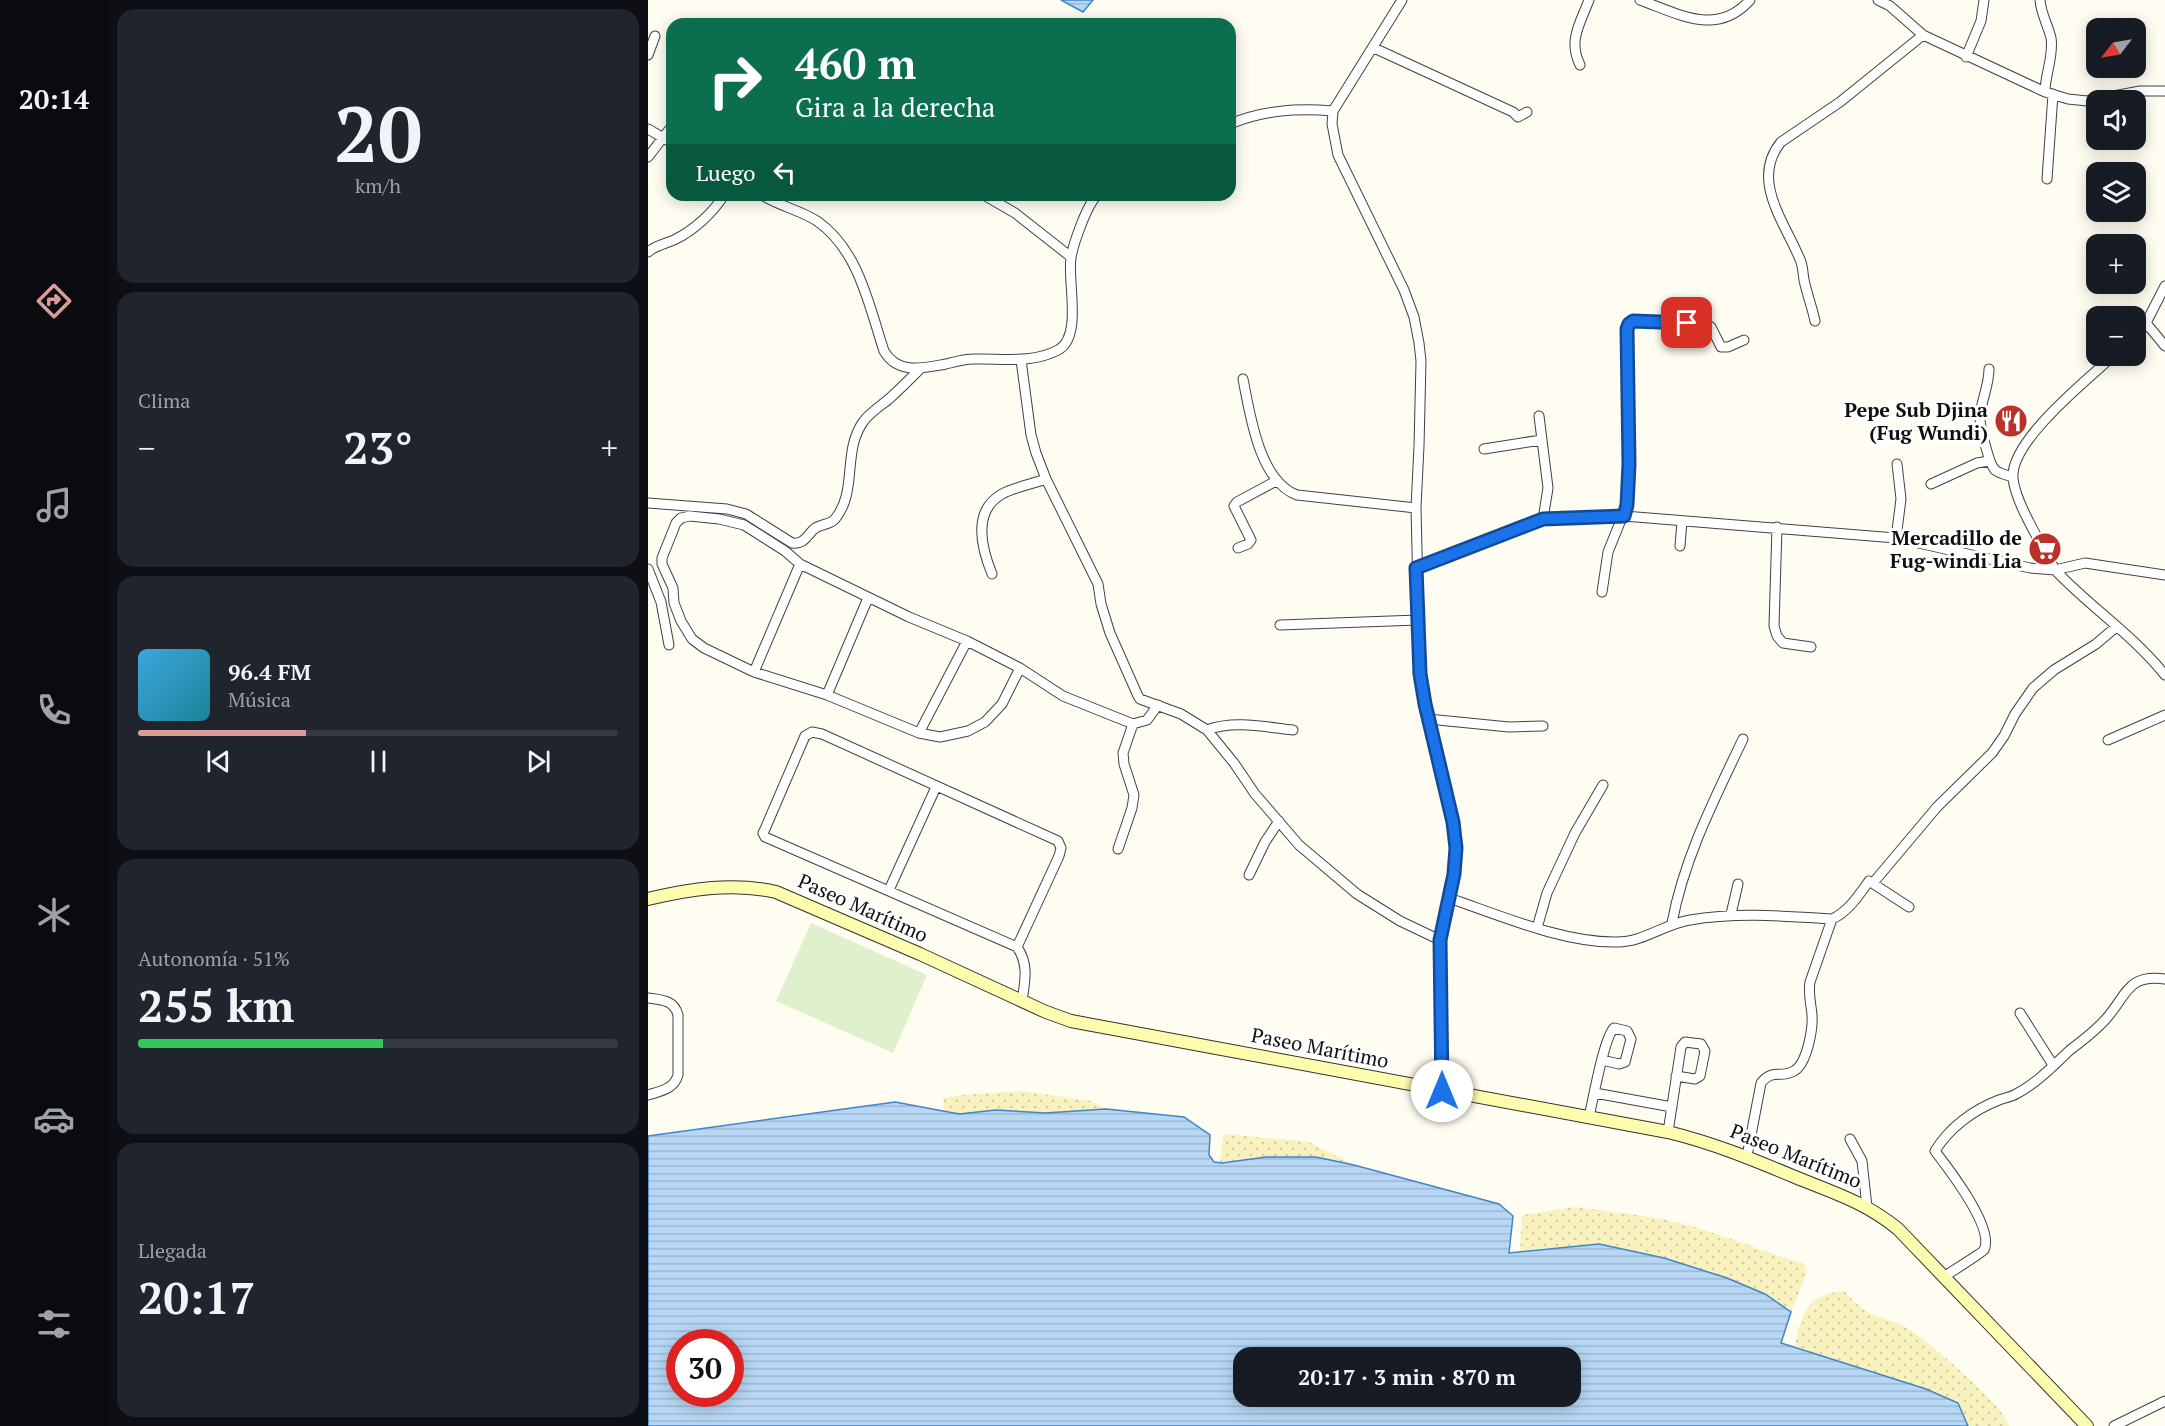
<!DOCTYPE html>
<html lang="es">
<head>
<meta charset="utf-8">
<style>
  :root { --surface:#171b24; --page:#20242c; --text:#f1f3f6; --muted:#9ea1a6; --line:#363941; --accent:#d99c9a }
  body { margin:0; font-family:"PT Serif",serif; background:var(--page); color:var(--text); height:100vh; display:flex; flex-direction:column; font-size:22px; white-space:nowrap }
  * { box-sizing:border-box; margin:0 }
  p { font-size:20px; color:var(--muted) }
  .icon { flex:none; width:33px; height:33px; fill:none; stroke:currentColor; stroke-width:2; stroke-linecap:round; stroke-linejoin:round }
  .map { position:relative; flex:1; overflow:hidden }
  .side { display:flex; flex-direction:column; gap:9px; padding:9px; background:#0d0f14; width:540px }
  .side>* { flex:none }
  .banner { position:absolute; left:18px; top:18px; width:570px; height:183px; border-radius:18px; box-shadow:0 3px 15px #0003; background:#0b6e4f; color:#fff; overflow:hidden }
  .needle { width:39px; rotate:239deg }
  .controls { position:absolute; left:1438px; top:18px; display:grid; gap:12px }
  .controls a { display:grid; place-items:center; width:60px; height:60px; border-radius:12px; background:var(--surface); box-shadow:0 3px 15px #0003; font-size:30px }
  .speed { position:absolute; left:18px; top:1329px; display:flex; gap:12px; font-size:30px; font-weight:700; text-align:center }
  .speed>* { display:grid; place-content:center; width:78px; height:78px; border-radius:50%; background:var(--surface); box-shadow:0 3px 15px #0003; line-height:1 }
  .speed .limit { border:9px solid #d22; background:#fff; color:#111 }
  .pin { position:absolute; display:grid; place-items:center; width:51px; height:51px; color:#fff; margin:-26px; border-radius:12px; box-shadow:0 3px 9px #0006 }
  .me { position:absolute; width:66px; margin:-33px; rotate:0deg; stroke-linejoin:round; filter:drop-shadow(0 0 4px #0008) }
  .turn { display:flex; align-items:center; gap:21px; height:126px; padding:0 30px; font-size:27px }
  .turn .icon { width:78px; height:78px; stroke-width:2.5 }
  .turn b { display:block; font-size:42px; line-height:51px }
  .then { display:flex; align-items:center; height:57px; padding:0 30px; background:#0003; gap:12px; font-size:22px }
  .big { font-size:45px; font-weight:800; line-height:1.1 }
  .side .card { flex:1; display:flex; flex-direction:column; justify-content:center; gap:9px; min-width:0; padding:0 21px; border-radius:18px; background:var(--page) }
  .side .dial { align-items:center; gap:0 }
  .dial b { font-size:78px; line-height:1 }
  .song { display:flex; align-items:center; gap:18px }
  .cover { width:72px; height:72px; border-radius:9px; background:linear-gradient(135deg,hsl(200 70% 55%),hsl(190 70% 35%)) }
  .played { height:6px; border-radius:3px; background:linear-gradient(90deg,var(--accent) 35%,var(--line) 35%) }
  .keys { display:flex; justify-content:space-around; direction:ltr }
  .heat { display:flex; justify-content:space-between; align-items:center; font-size:33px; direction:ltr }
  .charge { height:9px; border-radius:4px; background:linear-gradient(90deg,#34c759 51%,var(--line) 0) }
  .trip { position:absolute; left:585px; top:1347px; width:348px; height:60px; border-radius:18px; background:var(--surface); box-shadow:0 3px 15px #0003; font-weight:800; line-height:60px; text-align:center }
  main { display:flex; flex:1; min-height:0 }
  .tab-bar { display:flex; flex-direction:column; width:108px; justify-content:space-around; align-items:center; background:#090b0e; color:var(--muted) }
  .tab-bar .icon { width:42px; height:42px }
  .tab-bar .active { color:var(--accent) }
  .tab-bar b { font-size:27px; color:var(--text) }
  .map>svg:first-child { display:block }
  .sand { fill:url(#sand-dots) }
  .pitch { fill:#e0f0cc }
  .water { fill:url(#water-rules); stroke:#4085c9; stroke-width:1.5; fill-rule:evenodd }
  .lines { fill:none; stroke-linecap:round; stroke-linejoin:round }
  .minor-casing { stroke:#424242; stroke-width:11 }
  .secondary-casing { stroke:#313131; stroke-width:14 }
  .minor { stroke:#fff; stroke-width:9 }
  .secondary { stroke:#fcfcae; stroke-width:12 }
  .route-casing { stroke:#114b97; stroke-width:15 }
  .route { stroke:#1a73e8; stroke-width:10 }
  .labels { text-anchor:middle; stroke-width:6; stroke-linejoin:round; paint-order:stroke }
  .poi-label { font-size:20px; font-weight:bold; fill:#0f0f0f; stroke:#fff; text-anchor:end }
  .street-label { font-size:20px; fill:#0f0f0f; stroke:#fff }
</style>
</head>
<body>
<main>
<nav class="tab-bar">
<b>20:14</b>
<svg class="icon active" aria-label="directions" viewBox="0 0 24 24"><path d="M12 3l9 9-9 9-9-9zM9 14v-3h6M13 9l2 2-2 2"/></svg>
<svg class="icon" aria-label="music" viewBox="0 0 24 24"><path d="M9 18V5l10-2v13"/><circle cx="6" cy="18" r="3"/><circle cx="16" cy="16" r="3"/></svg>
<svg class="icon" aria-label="phone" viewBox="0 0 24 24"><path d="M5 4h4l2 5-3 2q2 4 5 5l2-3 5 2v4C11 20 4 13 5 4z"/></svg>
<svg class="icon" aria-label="climate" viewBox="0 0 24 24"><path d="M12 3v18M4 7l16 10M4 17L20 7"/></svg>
<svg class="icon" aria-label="car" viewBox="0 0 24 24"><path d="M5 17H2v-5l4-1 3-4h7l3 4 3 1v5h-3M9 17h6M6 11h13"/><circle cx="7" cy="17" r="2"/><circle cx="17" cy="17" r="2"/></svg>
<svg class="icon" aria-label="filters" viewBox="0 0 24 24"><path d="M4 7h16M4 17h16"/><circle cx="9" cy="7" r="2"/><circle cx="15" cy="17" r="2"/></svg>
</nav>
<section class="side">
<div class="card dial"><b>20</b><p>km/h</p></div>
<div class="card"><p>Clima</p>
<div class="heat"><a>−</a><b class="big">23°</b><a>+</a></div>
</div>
<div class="card">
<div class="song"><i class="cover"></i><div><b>96.4 FM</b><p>Música</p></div></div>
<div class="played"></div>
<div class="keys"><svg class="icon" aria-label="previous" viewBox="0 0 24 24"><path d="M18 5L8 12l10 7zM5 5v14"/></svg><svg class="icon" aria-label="pause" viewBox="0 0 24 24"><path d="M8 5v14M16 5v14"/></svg><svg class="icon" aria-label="next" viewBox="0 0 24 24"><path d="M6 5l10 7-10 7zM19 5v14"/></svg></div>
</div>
<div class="card"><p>Autonomía · 51%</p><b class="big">255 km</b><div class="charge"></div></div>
<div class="card"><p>Llegada</p><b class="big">20:17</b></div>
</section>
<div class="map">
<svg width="1517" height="1426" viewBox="0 0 1517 1426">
  <defs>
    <pattern id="sand-dots" width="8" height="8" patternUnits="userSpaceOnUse" patternTransform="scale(1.5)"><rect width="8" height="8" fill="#f9f2bf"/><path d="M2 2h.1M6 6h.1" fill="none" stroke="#d4cea3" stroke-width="1.8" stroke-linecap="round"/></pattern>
    <pattern id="water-rules" width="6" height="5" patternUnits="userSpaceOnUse" patternTransform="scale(1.5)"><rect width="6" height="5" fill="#b7d7f4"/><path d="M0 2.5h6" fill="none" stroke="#9cb7d0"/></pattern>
  </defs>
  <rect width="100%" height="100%" fill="#fffdf1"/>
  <path class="sand" d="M373 1091 444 1101 458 1109 397 1113 348 1110 311 1114 297 1112 295 1098 315 1095Z
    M579 1134 661 1142 706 1165 668 1157H618L572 1163 575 1138Z
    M926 1207C968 1212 1010 1216 1050 1228 1086 1239 1120 1253 1156 1264L1159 1273 1143 1312 1117 1294 1079 1278 1016 1258 899 1248 872 1251 874 1215Z
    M1196 1291C1204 1299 1211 1307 1220 1312 1232 1319 1246 1320 1259 1328 1278 1339 1358 1407 1361 1426H1320L1310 1403 1278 1389 1147 1347C1153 1314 1159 1294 1196 1291Z"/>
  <path class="pitch" d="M163 923 279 975 245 1053 128 1001Z"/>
  <path class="water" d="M413 0H445L435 12Z
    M247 1102 311 1114 348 1110 397 1113 458 1109 536 1117 562 1135 561 1155 566 1162 574 1163 618 1157H668L706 1165 851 1204 865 1216 861 1253 951 1244 1016 1258 1079 1278 1117 1294 1143 1312 1133 1343 1278 1389 1310 1403 1320 1426H0V1136ZM32 1342H82V1394H32ZM596 1358H922V1396H596Z"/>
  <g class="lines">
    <defs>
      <path id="minor" d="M754 0 685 111 684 124 690 155 756 290 766 317 771 343 773 361 771 446 768 508 772 674 777 704 805 822 808 848 806 874 792 940 794 1091
        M992 0C1031 14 1069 37 1102 0
        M1230 0 1242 6 1275 35 1397 92 1420 99 1439 101 1492 91H1517
        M1392 0C1393 14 1400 25 1403 38 1406 56 1397 74 1397 92
        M726 48 865 112 870 117 879 112
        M0 55 7 36
        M1318 57 1333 21 1336 0
        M932 65C920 40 932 24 941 0
        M582 124C616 110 649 108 685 111
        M0 129 24 143
        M0 157 24 126
        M1399 179 1405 94
        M114 195C131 206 152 210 169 221 211 250 221 306 236 351 250 375 275 368 298 364 306 362 316 359 325 359 353 358 384 364 410 350 435 337 419 280 423 258 425 244 439 205 449 195
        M336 195 367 213 423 257
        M0 252C8 245 17 244 26 240 45 231 65 213 76 195
        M1167 321C1164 307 1159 294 1156 280 1155 274 1155 268 1153 262 1139 225 1101 181 1133 142L1192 102 1275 35
        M1498 323 1517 346
        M1488 335 1498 323 1517 286
        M373 360 383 435 388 453 398 479 450 584 453 604 462 633 490 696 492 699 533 714 559 730 586 763 607 794 651 845 709 894 752 921 792 940
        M1341 369C1341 385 1334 399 1332 415 1331 424 1341 464 1347 470 1352 474 1359 475 1365 477
        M595 379C602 414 611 481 649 495L768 508
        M891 416 900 488 895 519
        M836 449 893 440
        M1283 484 1329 463 1341 461
        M0 503 79 509 98 514 144 543C155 545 159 536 166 529 172 524 182 525 187 519 210 491 194 452 215 422 221 413 234 405 242 398 253 388 263 378 273 368
        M1129 527 1126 626 1129 636 1135 643 1163 647
        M1248 538 1253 499 1249 464
        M1032 546 1034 521
        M590 548 600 544 603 540 586 506 589 502 628 481
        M0 569 13 602 21 645
        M768 569 895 519 976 516 1248 538 1382 568 1407 570C1395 546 1367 503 1365 478 1362 441 1439 380 1465 356
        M1407 570C1442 607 1485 635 1517 675
        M1407 570 1437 563 1517 575
        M344 574C333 547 324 511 354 494 367 487 384 484 398 479
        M954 592 960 552 979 505 981 464 979 329 981 324 985 321 1058 324 1063 327 1073 347H1080L1096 340
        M632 625 770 620
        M372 668 354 704 337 722 320 731 292 737 271 733 179 695 106 672 56 648 44 639 33 621 26 603 25 588 14 564V558L28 523 33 518 42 516 71 519 96 525 137 551 152 564 261 617 319 641 372 668 415 696 485 724 499 720 510 705
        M106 672 152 564
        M179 695 220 598
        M780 719 861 727 895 726
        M559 730C586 720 617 727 645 730
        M271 733 319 641
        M1460 740 1517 715
        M470 849 484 808 486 795 476 764 475 753 485 724
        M601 875 617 842 631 821
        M1225 883 1289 807 1344 753 1356 736 1367 714 1385 688 1406 670 1448 644 1468 627
        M241 890 288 787
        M801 898C851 915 915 943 969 942 996 942 1016 924 1042 920 1089 912 1136 916 1184 919 1200 912 1211 895 1221 881L1261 907
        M1083 914 1090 884
        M1024 923C1036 858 1067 798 1095 739
        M889 928 899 893 927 833 955 785
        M369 947 117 837 115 833 117 829 157 736 164 732 174 734 410 841 413 848 411 856 369 947C381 964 377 981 374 1001
        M0 998C14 1000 26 1000 30 1015V1075C26 1089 13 1091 0 1095
        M1372 1013 1405 1065
        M947 1093 1024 1107
        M941 1117C945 1100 956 1037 966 1028L979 1031 983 1039 977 1062 971 1064 954 1060
        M1020 1132 1033 1047 1037 1042 1053 1044 1057 1051 1052 1076 1047 1079 1028 1076
        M1202 1139 1214 1161 1219 1207
        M1099 1156 1113 1083C1125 1068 1132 1079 1146 1071 1159 1064 1165 1029 1164 1015 1163 1003 1160 994 1162 982L1184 919
        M1297 1276C1303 1272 1335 1252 1336 1250 1347 1228 1300 1168 1287 1151 1301 1128 1325 1110 1351 1100 1356 1098 1363 1097 1368 1094 1388 1084 1406 1065 1422 1050 1434 1041 1447 1031 1457 1020 1479 996 1478 974 1517 979
        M1466 1426 1517 1401"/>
      <path id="secondary" d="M0 899C42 889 85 882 128 892L272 954 398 1012 423 1021 1020 1132C1065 1143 1104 1159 1147 1177 1186 1193 1217 1202 1250 1229L1439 1426"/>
    </defs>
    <use href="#minor" class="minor-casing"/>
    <use href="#secondary" class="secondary-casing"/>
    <use href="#minor" class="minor"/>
    <use href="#secondary" class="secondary"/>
  </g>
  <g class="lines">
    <defs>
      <path id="route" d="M794 1091 792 940 806 874 808 848 805 822 777 704 772 674 768 568 895 519 976 516 979 505 981 464 979 329 981 324 985 321 1039 323"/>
    </defs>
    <use href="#route" class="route-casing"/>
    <use href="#route" class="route"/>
  </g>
  <defs>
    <symbol id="restaurant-disc" viewBox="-11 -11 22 22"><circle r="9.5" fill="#bb322a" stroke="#fff"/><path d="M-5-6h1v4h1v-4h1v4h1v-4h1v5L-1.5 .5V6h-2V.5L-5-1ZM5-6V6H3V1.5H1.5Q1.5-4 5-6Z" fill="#fff"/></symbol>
    <symbol id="supermarket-disc" viewBox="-11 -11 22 22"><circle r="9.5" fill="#bb322a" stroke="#fff"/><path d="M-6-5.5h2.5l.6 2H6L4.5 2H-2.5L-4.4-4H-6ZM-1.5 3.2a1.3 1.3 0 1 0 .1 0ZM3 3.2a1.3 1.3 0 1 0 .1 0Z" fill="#fff"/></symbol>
  </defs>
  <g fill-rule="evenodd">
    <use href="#restaurant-disc" x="1344" y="402" width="38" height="38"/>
    <use href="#supermarket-disc" x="1378" y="530" width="38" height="38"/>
  </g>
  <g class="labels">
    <g class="poi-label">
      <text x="1340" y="417">Pepe Sub Djina<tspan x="1340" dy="23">(Fug Wundi)</tspan></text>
      <text x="1374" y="545">Mercadillo de<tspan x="1374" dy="23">Fug-windi Lia</tspan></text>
    </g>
    <g class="street-label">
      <text transform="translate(215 908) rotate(24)" y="7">Paseo Marítimo</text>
      <text transform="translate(672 1048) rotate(11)" y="7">Paseo Marítimo</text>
      <text transform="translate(1148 1156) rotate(22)" y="7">Paseo Marítimo</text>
    </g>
  </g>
</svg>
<div class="controls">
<a><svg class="needle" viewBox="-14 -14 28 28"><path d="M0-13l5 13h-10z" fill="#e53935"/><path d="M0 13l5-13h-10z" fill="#9ea1a6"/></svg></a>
<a><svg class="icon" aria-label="sound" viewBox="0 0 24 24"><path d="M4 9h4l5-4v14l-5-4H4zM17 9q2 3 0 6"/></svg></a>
<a><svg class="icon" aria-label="layers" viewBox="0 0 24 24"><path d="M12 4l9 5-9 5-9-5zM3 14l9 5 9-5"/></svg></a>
<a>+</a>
<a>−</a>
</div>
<div class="speed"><div class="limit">30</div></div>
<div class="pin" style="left:1039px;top:323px;background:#d93025"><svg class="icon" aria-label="arrive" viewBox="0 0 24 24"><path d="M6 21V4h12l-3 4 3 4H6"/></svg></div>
<svg class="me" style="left:794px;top:1091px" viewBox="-20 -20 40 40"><circle r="19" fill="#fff"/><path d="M0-13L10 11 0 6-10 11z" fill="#1a73e8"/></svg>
<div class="trip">20:17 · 3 min · 870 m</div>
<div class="banner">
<div class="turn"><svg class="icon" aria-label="right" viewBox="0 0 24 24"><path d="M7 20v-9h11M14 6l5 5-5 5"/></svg><div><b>460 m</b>Gira a la derecha</div></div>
<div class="then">Luego<svg class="icon" aria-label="left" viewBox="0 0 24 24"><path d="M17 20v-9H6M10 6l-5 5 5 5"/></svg></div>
</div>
</div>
</main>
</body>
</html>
